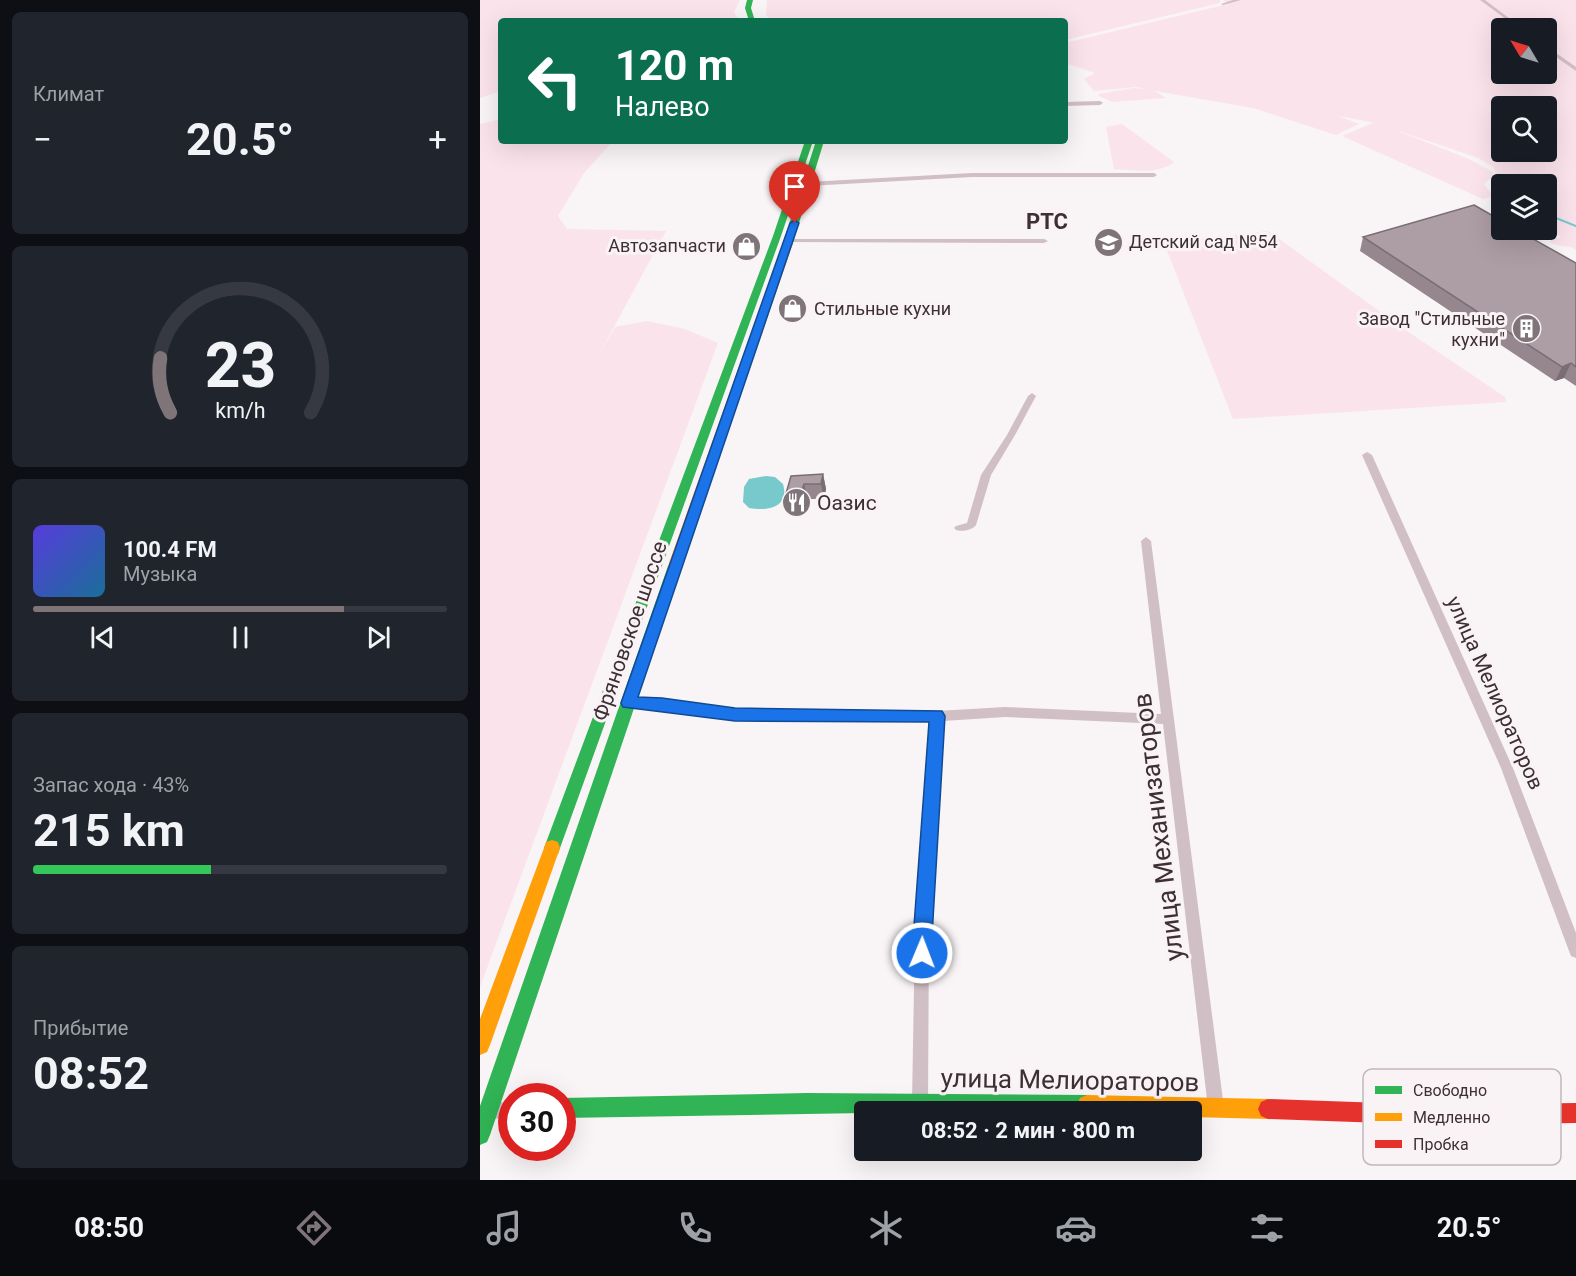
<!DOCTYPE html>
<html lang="ru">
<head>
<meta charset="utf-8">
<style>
  :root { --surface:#171b24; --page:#20242c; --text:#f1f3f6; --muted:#9ea1a6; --line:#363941; --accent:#7f7579 }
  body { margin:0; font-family:Roboto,sans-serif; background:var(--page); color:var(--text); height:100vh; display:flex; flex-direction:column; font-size:22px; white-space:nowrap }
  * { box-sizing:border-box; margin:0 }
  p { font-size:20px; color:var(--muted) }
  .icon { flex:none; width:33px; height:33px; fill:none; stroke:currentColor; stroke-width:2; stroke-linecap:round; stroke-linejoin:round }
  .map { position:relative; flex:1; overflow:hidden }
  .side { display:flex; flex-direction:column; gap:12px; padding:12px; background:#0d0f14; width:480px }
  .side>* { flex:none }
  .top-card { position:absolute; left:18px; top:18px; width:570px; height:126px; border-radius:6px; box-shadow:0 6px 24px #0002; background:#0b6e4f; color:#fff; overflow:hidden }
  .needle { width:39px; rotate:308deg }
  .fabs { position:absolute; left:1011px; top:18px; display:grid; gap:12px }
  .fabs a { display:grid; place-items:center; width:66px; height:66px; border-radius:6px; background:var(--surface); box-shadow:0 6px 24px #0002; font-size:30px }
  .speed { position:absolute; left:18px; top:1083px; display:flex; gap:12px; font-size:30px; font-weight:700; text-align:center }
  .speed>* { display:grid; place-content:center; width:78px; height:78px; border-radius:50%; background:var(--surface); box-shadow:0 6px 24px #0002; line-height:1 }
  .speed .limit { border:9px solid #d22; background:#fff; color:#111 }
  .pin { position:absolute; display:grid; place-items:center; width:51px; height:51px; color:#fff; margin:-62px -26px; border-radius:50% 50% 50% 0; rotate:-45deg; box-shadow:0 0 6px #0007 }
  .pin .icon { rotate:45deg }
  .me { position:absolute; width:66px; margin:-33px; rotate:1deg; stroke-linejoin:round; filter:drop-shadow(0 0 4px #0008) }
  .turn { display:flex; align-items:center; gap:21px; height:126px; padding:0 18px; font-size:27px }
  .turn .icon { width:78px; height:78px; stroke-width:2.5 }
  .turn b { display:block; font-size:42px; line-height:51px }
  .big { font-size:45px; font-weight:700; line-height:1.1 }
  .side .tile { flex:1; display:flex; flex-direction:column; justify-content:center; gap:9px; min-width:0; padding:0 21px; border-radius:9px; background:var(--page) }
  .side .dial { align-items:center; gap:0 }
  .dial svg { height:156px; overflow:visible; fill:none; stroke:var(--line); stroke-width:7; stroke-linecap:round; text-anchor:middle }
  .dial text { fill:var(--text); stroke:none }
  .song { display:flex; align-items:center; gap:18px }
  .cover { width:72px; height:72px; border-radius:9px; background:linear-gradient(135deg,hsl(250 70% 55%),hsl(200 70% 35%)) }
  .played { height:6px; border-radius:3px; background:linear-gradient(90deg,var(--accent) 75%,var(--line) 75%) }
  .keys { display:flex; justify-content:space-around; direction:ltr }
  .heat { display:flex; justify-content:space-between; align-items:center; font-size:33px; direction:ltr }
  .charge { height:9px; border-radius:4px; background:linear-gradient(90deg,#34c759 43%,var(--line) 0) }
  .trip { position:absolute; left:374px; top:1101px; width:348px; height:60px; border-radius:6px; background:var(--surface); box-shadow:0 6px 24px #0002; font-weight:700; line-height:60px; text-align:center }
  .tab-bar { display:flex; height:96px; justify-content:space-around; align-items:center; background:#090b0e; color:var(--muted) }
  .tab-bar .icon { width:42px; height:42px }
  .tab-bar .current { color:var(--accent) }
  .tab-bar b { font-size:27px; color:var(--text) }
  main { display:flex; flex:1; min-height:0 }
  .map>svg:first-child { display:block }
  .green { fill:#fbe3ec; fill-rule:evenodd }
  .water { fill:#78c9cb }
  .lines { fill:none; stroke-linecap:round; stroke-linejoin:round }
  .stream { stroke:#78c9cb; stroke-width:2 }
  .street { fill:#d1bfc6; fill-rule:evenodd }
  .fast { fill:#30b455; fill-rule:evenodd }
  .slow { fill:#ff9f0a; fill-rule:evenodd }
  .jam { fill:#e5322d; fill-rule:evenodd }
  .wall { fill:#95878d }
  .shaded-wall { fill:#796e73 }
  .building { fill:#ad9da4; stroke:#796e73; stroke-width:1.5 }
  .route { fill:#1a73e8; stroke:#114b97; stroke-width:1.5 }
  .labels { text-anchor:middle; stroke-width:6; stroke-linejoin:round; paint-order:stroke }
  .far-poi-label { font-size:18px; fill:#3d3035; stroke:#faf3f5; text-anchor:start }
  .poi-label { font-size:21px; fill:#3d3035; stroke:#faf3f5; text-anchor:start }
  .street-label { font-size:21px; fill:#3d3035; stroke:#faf3f5 }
  .far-district-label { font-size:22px; font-weight:bold; fill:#3d3035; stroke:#faf3f5 }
  .near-street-label { font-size:26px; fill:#3d3035; stroke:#faf3f5 }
  .key { fill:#faf3f5; stroke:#c1b8bb; stroke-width:1.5 }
  .key-label { font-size:16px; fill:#3d3035 }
</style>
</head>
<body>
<main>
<section class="side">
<div class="tile"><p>Климат</p>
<div class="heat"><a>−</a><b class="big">20.5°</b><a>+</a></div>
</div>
<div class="tile dial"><svg viewBox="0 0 100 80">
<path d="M14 69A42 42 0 1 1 86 69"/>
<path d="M14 69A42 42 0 0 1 9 41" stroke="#7f7579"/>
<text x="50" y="56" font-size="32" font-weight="700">23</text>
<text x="50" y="72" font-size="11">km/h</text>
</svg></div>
<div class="tile">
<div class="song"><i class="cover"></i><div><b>100.4 FM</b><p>Музыка</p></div></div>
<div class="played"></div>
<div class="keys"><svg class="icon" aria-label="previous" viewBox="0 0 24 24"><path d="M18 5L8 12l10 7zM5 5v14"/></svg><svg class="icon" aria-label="pause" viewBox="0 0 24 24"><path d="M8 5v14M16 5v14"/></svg><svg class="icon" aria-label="next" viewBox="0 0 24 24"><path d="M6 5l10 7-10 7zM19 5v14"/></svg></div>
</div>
<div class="tile"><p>Запас хода · 43%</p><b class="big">215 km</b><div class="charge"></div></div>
<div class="tile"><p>Прибытие</p><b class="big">08:52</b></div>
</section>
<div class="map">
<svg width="1096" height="1180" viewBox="0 0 1096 1180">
  <rect width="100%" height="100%" fill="#f9f4f6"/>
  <path class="green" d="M0 0H260L254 12 259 21H21V91L0 98Z
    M287 0H740V3L585 40V21H291L286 15Z
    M743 0H1096V250C1089 244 1078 248 1070 242L1071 238H1081L1078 234 1059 230H1066V184H1022L1021 206H1019L1014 187 1020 182 1013 167 998 158 913 129 989 159 1013 172V176L1004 184 1013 196 1003 199 862 136 893 123 891 122 858 116 879 124 856 135 773 108 675 91 686 98 632 102 619 96V94L653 88 667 89 656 87 614 91 604 79 615 73 585 63V43L748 4ZM1022 28H1066V74H1022ZM1022 106H1066V152H1022Z
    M21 119V141H133L104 173 78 216 87 229 186 231 117 358 135 327 167 321 205 329 238 343 0 987V124Z
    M642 124 694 162C678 175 653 170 634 169L626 127Z
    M788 231 927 331 1025 397 1026 402 753 419 684 243Z"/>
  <path class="water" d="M286 476 295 477 303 484C310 508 286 511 269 508L263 502 264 487 269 479Z"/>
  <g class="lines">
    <path class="stream" d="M1066 214 1096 226"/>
    <path class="street" d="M753 0H761L743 5 741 4Z
      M1000 0H1005L1042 28H1038Z
      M1066 46 1096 67V71L1066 50Z
      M585 102 620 101 623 103 620 105 585 106Z
      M492 173H674L677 175 674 177H492L328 186 325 184 328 182Z
      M309 239H564L568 241 564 243 307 242 305 241Z
      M552 393 556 396 535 435 511 475 496 525C493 530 481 532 476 530L474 528 476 526 487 523 501 475 527 435 548 396Z
      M887 452 892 455 1033 768 1096 933V958L1091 956 1089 951 1021 768 882 455Z
      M666 537 671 541 744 1108 742 1114 736 1116 730 1114 728 1108 683 724 525 717 463 721 449 930 448 1103 446 1109 440 1111 434 1109 432 1103 435 930 451 721 255 720 182 709 148 708 144 706 142 703 144 700 148 698 182 699 255 710 457 711 525 707 681 714 661 541Z
      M32 1102V1118L9 1119 3 1117 1 1111 3 1105 9 1103Z"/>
    <path class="fast" d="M267 0H273L271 8 275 21H269L265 8Z
      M325 141H333L301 236 80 848 78 854 72 856 66 854 64 848 293 236Z
      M336 141H344L312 246 304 248 302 246Z
      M195 561 202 566 10 1135 7 1142 0 1145V1106L188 566Z
      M327 1093 607 1095 614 1098 617 1105 614 1112H384V1113L82 1118V1098Z"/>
    <path class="slow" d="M307 243 312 246 202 566 195 571 190 569 188 566 302 246Z
      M72 840 78 842 80 848 10 1045 7 1052 0 1055V1019L64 848 66 842Z
      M607 1095 788 1099 795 1102 798 1109 795 1116 788 1119 711 1117V1112H600L597 1105 600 1098Z"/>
    <path class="jam" d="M788 1099 960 1105 1096 1103V1123L960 1125 788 1119 781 1116 778 1109 781 1102Z"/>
  </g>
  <path class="wall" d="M883 237 1096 263V386L1084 378 1075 381 880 251Z
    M343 474 346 489 344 499H328L324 512 309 511 305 497 311 476Z"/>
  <path class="shaded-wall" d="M1091 363 1084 378 1075 381 1082 367Z
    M343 474 346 489 344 499 341 484Z
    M324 484 328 499 324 512 320 497Z"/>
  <path class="building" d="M994 205 1022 221V230H1037L1096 263V367L1091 363 1082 367 883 237Z
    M343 474 341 484H324L320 497H305L311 476Z"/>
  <path class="route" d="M315 220 319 223 158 697 182 698 255 708 462 711 465 716 451 953 448 959 442 962 435 959 432 953 449 722 255 721 143 707 141 703 310 223Z"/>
  <defs>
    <symbol id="school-disc" viewBox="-11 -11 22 22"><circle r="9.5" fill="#7f7579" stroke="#faf3f5"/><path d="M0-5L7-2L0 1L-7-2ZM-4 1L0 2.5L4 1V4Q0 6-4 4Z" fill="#fff"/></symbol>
    <symbol id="shop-disc" viewBox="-11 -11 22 22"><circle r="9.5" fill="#7f7579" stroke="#faf3f5"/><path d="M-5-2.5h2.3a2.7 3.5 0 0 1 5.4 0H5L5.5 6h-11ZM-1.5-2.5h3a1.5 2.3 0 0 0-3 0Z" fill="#fff"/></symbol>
    <symbol id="building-disc" viewBox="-11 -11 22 22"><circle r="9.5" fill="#7f7579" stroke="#faf3f5"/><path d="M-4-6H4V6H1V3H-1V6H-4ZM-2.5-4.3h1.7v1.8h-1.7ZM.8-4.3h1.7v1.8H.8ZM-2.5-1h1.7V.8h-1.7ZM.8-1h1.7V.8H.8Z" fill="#fff"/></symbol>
    <symbol id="restaurant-disc" viewBox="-11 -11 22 22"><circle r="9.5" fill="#7f7579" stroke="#faf3f5"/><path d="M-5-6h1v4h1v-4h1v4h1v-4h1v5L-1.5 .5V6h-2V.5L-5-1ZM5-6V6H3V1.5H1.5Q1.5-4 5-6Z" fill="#fff"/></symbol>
  </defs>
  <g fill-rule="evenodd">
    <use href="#school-disc" x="612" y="226" width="33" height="33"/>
    <use href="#shop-disc" x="250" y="230" width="33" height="33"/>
    <use href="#shop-disc" x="296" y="292" width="33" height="33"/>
    <use href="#building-disc" x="1030" y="312" width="33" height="33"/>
    <use href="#restaurant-disc" x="300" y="486" width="33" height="33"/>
  </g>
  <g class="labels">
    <g class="far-poi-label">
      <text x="649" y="248">Детский сад №54</text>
      <text x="246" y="252" text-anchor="end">Автозапчасти</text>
      <text x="334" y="315">Стильные кухни</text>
      <text x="1025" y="325" text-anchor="end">Завод "Стильные<tspan x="1025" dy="21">кухни"</tspan></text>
    </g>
    <g class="poi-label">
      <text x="337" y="510">Оазис</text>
    </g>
    <g class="street-label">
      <text transform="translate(150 631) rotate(-71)" y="7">Фряновское шоссе</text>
      <text transform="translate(1015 693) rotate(66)" y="7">улица Мелиораторов</text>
    </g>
    <g class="far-district-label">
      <text x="567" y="229">РТС</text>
    </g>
    <g class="near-street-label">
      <text transform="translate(678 827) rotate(-97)" y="9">улица Механизаторов</text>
      <text transform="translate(590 1080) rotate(1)" y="9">улица Мелиораторов</text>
    </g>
  </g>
  <rect x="883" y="1069" width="198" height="96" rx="9" class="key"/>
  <rect x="895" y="1086" width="27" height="8" fill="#30b455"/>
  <rect x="895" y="1113" width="27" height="8" fill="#ff9f0a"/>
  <rect x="895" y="1140" width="27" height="8" fill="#e5322d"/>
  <g class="key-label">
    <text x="933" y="1096">Свободно</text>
    <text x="933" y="1123">Медленно</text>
    <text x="933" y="1150">Пробка</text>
  </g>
</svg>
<div class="fabs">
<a><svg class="needle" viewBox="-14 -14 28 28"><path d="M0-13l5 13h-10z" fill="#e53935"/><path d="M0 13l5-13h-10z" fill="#9ea1a6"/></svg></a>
<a><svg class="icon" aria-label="search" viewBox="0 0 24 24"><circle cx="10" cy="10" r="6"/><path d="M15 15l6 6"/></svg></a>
<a><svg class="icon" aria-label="layers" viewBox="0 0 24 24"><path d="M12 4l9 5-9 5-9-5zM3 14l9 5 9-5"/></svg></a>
</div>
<div class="speed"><div class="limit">30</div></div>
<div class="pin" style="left:315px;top:223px;background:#d93025"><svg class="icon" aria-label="arrive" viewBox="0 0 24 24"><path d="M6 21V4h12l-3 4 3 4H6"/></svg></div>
<svg class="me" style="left:442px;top:953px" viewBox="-20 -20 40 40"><circle r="17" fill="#1a73e8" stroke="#fff" stroke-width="3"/><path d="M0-11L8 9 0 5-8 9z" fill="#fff"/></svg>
<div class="trip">08:52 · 2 мин · 800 m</div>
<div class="top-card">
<div class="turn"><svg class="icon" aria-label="left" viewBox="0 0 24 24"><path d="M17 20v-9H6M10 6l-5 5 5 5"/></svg><div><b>120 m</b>Налево</div></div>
</div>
</div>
</main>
<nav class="tab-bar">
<b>08:50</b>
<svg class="icon current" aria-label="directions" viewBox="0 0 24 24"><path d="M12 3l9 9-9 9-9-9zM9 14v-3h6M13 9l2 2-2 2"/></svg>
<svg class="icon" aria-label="music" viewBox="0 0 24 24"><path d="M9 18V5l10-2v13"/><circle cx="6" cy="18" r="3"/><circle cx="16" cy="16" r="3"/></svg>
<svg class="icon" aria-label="phone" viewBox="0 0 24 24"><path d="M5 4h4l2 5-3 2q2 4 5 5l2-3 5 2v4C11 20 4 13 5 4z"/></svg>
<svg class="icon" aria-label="climate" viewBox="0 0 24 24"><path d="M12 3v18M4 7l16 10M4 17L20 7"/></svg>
<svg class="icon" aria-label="car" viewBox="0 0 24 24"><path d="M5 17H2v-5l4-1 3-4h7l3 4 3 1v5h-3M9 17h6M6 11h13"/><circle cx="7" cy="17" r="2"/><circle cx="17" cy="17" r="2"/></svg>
<svg class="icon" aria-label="filters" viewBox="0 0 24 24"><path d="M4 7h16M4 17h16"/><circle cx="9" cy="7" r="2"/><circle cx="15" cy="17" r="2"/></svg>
<b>20.5°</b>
</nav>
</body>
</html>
